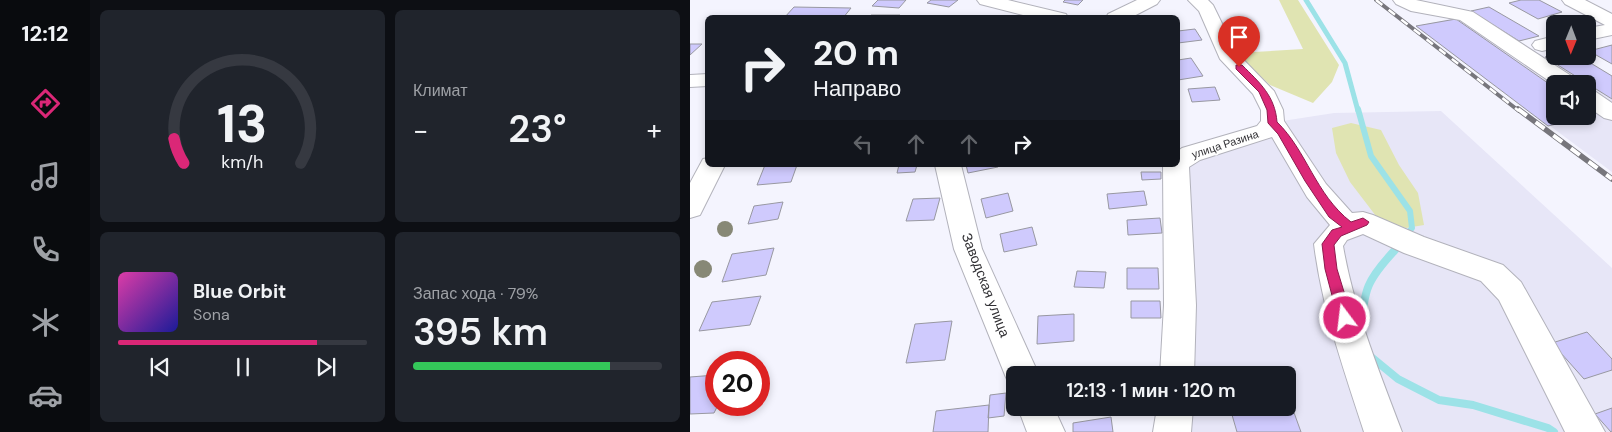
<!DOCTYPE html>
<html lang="ru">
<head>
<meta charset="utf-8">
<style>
  :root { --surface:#171b24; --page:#20242c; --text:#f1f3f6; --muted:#9ea1a6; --line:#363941; --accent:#db2777 }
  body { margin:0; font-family:"DM Sans",sans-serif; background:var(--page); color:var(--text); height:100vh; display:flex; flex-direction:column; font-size:19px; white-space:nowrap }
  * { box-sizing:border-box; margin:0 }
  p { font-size:16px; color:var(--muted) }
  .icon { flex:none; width:28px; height:28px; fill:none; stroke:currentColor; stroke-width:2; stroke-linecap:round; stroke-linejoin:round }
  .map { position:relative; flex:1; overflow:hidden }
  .sheet { display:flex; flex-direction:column; gap:10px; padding:10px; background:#0d0f14; width:600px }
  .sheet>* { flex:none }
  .hud { position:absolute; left:15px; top:15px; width:475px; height:152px; border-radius:8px; box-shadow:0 2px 8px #0003; background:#171b24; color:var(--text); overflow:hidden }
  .needle { width:32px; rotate:181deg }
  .fabs { position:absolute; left:856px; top:15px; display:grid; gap:10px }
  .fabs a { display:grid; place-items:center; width:50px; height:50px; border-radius:8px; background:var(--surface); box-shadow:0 2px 8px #0003; font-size:25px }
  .speed { position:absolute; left:15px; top:351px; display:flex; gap:10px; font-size:25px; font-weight:700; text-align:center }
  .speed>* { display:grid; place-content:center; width:65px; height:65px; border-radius:50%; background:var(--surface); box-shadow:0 2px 8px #0003; line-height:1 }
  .speed .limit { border:8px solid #d22; background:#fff; color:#111 }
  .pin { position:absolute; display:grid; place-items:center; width:42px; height:42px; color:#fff; margin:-51px -21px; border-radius:50% 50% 50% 0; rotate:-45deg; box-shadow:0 0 5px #0007 }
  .pin .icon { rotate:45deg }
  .me { position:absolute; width:55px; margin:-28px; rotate:345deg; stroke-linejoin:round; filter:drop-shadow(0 0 4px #0008) }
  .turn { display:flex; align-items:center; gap:18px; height:105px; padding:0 25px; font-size:22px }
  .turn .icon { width:65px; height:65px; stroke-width:2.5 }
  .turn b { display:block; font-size:35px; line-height:42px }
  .lanes { display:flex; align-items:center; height:48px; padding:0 25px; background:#0003; justify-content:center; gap:25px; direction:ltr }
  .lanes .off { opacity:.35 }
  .big { font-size:38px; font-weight:600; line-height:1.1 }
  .sheet .tile { flex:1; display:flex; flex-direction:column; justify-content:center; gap:8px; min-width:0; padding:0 18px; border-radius:8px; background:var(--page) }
  .sheet .dial { align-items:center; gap:0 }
  .dial svg { height:130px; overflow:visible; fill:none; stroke:var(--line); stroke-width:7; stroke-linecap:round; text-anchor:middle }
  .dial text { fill:var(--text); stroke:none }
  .song { display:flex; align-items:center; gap:15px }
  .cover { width:60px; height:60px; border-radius:8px; background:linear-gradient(135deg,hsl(320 70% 55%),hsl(240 70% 35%)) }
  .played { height:5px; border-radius:2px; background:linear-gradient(90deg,var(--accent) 80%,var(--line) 80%) }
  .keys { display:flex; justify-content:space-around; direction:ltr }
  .heat { display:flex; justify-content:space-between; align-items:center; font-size:28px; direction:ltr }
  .charge { height:8px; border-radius:4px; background:linear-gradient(90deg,#34c759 79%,var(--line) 0) }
  .sheet .tiles { flex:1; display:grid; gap:10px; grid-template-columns:repeat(2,1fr) }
  .trip { position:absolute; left:316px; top:366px; width:290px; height:50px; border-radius:8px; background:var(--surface); box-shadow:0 2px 8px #0003; font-weight:600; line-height:50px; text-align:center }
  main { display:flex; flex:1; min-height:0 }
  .dock { display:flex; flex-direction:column; width:90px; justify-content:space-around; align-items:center; background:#090b0e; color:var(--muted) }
  .dock .icon { width:35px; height:35px }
  .dock .selected { color:var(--accent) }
  .dock b { font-size:22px; color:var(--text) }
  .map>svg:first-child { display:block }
  .built { fill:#e7e6f7; fill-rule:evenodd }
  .green { fill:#e0e4b2 }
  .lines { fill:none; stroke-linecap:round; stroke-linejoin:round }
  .stream-far2 { stroke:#9ce2e7; stroke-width:5 }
  .stream-far1 { stroke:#9ce2e7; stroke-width:6 }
  .stream { stroke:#9ce2e7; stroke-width:8 }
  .building { fill:#cfcafd; stroke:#9898a1 }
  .minor-casing { stroke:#b2b2bb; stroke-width:2 }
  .minor { fill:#fff; fill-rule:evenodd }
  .rail-far1-casing { stroke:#77767c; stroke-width:4 }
  .rail-casing { stroke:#77767c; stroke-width:5.5 }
  .rail-far1 { stroke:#fff; stroke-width:2.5; stroke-dasharray:8; stroke-linecap:butt }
  .rail { stroke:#fff; stroke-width:4; stroke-dasharray:11; stroke-linecap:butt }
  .tree { fill:#878876 }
  .route { fill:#db2777; stroke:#8e194d }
  .labels { text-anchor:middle; stroke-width:4; stroke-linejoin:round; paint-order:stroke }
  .far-street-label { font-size:11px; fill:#313034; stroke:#fff }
  .street-label { font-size:14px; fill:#313034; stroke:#fff }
</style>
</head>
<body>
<main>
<nav class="dock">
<b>12:12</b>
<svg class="icon selected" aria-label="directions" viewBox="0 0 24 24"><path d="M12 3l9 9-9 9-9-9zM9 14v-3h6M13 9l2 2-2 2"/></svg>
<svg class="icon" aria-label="music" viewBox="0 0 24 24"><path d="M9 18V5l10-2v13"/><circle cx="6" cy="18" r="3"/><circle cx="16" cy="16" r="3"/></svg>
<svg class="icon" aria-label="phone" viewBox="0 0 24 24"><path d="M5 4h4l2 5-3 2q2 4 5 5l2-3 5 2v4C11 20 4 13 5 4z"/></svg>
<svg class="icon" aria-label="climate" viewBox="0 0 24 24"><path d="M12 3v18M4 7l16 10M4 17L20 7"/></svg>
<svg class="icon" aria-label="car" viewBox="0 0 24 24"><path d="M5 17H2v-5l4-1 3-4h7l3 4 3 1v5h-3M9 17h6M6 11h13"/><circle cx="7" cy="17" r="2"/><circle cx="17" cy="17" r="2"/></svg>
</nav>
<section class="sheet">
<div class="tiles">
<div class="tile dial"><svg viewBox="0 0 100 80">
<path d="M14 69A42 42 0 1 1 86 69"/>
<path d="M14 69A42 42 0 0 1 8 54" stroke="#db2777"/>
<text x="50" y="56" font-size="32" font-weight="700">13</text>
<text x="50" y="72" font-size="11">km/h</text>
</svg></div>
<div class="tile"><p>Климат</p>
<div class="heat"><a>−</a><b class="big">23°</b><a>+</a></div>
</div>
<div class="tile">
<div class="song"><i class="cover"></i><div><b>Blue Orbit</b><p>Sona</p></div></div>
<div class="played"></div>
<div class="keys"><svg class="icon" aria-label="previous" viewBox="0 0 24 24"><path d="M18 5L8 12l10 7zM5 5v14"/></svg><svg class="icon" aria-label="pause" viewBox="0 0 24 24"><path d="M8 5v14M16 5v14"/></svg><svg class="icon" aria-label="next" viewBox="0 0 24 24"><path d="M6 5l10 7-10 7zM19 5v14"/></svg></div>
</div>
<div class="tile"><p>Запас хода · 79%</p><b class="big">395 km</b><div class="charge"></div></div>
</div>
</section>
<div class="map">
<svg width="922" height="432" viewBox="0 0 922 432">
  <rect width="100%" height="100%" fill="#f4f4fe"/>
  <path class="built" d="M786 14 922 99V172L726 26ZM865 84H898V116H865Z
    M751 111 922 268V432H495L496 408H598V375H496L498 159 586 122 644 113Z"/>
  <path class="green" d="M589 0H608L649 65 642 82 623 103 580 85 550 57 543 45 553 37 564 52 613 49Z
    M661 123 691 130 709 165 728 193 734 225 716 228 689 220 660 182 646 153 642 128Z"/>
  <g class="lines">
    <path class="stream-far2" d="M616 0 655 63 668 111"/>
    <path class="stream-far1" d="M668 109 681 156 720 211 722 228 703 252"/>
    <path class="stream" d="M671 329C674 289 677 280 705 250
      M680 356 708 379 749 400 783 405 858 428 864 432"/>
  </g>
  <path class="building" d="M188 0H216L209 8 182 6Z
    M241 0H268L259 7 237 3Z
    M375 0H393L388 5 373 2Z
    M831 0H849L872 12 848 19 819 3Z
    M104 7 161 8 153 18H94Z
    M799 7 849 36 829 41 781 11Z
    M181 15H210L209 18H179Z
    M766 19 865 88V116H898V110L904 115 858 126 726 26Z
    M505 29 512 40 488 43V31Z
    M0 44H12L0 55Z
    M922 45V64L899 51Z
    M865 55 889 56 922 76V99L855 57Z
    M501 58 513 76 488 80V60Z
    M525 87 530 100 502 102 498 89Z
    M75 165H107L101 182 67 185Z
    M209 165H227L225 172 207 173Z
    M276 165H308V167L278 173Z
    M451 172H471V179L452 180Z
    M454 191 457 205 419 209 417 194Z
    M318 193 323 211 296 218 291 199Z
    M250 198 244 220 216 221 223 199Z
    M93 202 88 219 58 224 64 206Z
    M470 218 472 233 438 235 437 220Z
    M342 227 347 245 314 252 310 234Z
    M84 248 76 275 32 282 42 254Z
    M437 268H468L469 289H437Z
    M387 271 416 272 414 288 384 287Z
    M71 296 60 325 9 331 22 302Z
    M441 301H470L471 318H441Z
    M384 314V341L347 344 348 316Z
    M262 321 255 360 216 363 225 324Z
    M897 332 922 359V370L894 379 862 343Z
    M26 375 28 405 24 413 0 414V377Z
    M316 393 314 416 298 418 300 395Z
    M598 396 611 432H547L540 408H598Z
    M299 405 298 432H243L246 411Z
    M922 408V432H921L905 414Z
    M421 417 423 432H383V423Z"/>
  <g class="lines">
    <defs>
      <path id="minor" d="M287 0H318L376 14 378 18H345L290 4Z
        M447 0H470L467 4 440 18H416L418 14Z
        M498 0H518L523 5 546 52 584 91 593 110 594 121 636 184 662 213 673 212 683 215 734 237 813 265 831 282 915 432H875L809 300 791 281 714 253 673 234 657 240 653 246C664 310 689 371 712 432H674C654 370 632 309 624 244L640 225 617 197 582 137 510 160 499 167 506 305 504 375H470L474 305 473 165H488V151L492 148 567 126 571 121V110L563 94 530 59 509 11Z
        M703 0H726L783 12 886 79 889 84 865 85 770 20 721 11 706 4Z
        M872 0H895L922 14V35L898 40V28L915 25 875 4Z
        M865 36V48L852 51 845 49 842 45 845 41Z
        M18 74V86L0 87V75Z
        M898 90 906 92 922 103V120L914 118 898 107Z
        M18 158V165H35L10 215 0 218V183L13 159Z
        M245 165H271L292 249 349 375H325V388L320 386 315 375 264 249Z
        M328 408H364L375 432H337Z
        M467 408H503L501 432H463Z"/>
    </defs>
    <use href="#minor" class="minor-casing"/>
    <use href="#minor" class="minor"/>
    <defs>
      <path id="rail-far1" d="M686 0 829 111"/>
      <path id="rail" d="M828 109 922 179"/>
    </defs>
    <use href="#rail-far1" class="rail-far1-casing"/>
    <use href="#rail" class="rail-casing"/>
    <use href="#rail-far1" class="rail-far1"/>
    <use href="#rail" class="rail"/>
  </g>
  <g class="tree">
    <circle cx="546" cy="30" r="5"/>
    <circle cx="35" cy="229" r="8"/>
    <circle cx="13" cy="269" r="9"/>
  </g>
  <path class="route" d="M546 65H552C570 83 585 96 587 122 617 151 625 194 661 222L673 218 679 222 677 225 651 236 644 245 647 269 662 318 660 322H650L648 318 635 269 632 244 642 230 652 227 639 217 615 181 588 134 578 123 577 110 569 92 546 69Z"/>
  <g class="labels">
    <g class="far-street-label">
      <text transform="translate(535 144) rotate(-18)" y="4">улица Разина</text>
    </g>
    <g class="street-label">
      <text transform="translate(296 285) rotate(69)" y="5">Заводская улица</text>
    </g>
  </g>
</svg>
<div class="fabs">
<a><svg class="needle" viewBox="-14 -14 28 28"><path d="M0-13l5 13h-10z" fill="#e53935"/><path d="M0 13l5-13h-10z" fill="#9ea1a6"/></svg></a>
<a><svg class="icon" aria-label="sound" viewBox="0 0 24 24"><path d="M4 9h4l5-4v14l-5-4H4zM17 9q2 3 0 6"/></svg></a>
</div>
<div class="speed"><div class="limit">20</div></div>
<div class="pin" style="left:549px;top:67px;background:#d93025"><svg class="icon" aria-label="arrive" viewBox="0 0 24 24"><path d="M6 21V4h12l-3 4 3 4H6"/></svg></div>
<svg class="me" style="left:655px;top:318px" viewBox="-20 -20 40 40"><circle r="17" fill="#db2777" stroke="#fff" stroke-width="3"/><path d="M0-11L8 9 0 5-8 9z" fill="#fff"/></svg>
<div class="trip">12:13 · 1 мин · 120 m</div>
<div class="hud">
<div class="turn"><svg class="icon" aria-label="right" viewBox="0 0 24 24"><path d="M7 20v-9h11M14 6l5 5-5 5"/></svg><div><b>20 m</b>Направо</div></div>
<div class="lanes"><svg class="icon off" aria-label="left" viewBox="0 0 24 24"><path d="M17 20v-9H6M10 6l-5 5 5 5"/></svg><svg class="icon off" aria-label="ahead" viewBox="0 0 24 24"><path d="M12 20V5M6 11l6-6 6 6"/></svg><svg class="icon off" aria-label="ahead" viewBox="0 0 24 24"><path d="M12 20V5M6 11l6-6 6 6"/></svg><svg class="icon" aria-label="right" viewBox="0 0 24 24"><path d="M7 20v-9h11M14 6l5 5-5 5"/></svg></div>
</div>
</div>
</main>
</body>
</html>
